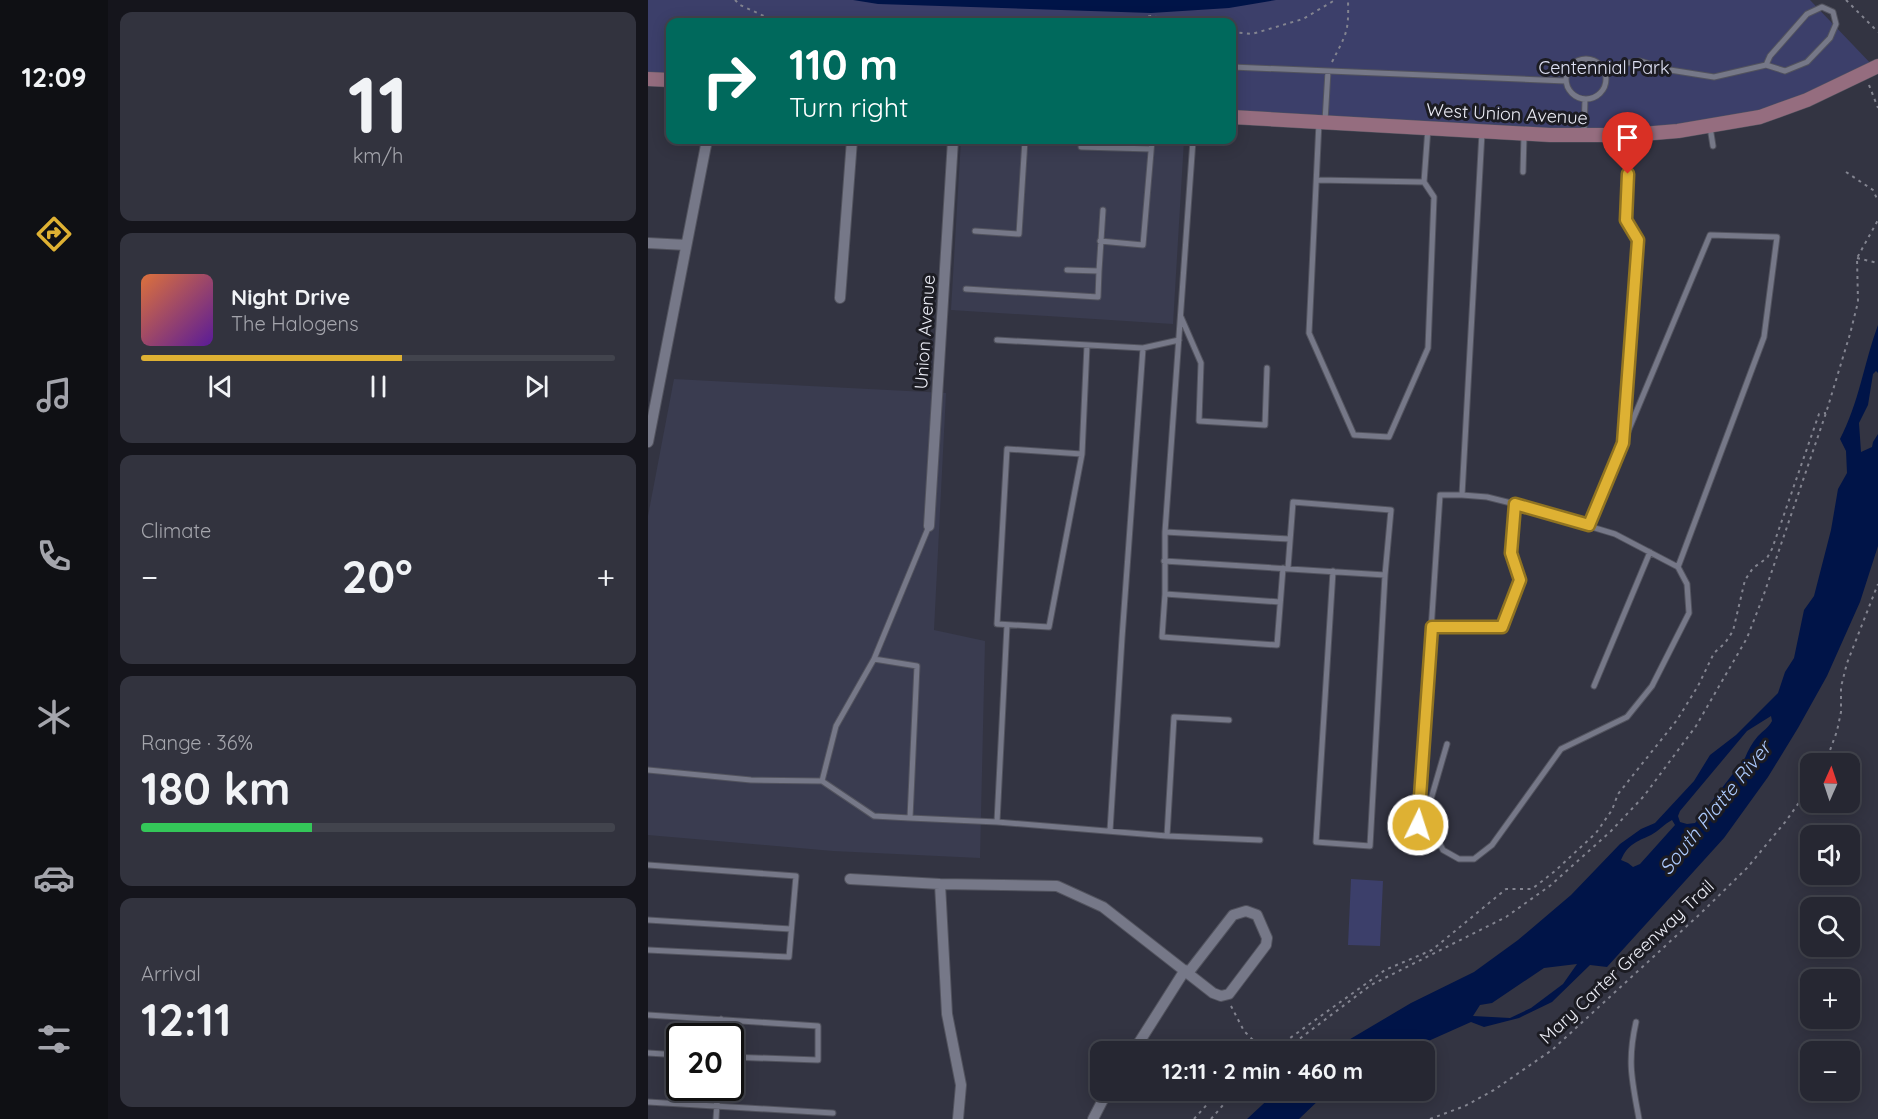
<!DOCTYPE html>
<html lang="en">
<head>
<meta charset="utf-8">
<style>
  :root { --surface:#262732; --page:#32333e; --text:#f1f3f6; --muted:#a4a5ac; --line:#42444d; --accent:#deb133 }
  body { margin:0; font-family:Quicksand,sans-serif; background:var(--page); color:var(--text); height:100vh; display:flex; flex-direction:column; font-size:22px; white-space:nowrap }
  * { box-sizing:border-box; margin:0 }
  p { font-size:20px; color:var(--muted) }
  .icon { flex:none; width:33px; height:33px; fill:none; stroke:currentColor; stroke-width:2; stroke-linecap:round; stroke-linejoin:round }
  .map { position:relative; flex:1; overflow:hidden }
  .drawer { display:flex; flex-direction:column; gap:12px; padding:12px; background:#15151c; width:540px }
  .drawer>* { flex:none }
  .banner { position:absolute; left:18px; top:18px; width:570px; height:126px; border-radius:12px; box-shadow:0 3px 15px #0003,0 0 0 2px var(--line); background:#00695c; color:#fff; overflow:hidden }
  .needle { width:39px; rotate:3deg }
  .buttons { position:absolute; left:1152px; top:753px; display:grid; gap:12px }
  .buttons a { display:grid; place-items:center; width:60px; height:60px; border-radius:12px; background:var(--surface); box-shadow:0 3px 15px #0003,0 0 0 2px var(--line); font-size:30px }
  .speed { position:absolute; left:18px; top:1023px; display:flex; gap:12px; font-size:30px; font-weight:700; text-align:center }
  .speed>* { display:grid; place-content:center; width:78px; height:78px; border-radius:50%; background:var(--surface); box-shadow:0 3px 15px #0003,0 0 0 2px var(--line); line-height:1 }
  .speed .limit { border:3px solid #111; border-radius:9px; background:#fff; color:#111 }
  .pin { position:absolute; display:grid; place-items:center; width:51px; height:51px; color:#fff; margin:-62px -26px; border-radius:50% 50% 50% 0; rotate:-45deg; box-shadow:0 0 6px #0007 }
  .pin .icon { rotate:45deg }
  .me { position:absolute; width:66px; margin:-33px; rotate:4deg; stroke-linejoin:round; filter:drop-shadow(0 0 4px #0008) }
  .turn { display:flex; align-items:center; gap:21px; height:126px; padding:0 24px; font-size:27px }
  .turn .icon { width:78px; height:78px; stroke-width:2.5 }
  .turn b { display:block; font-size:42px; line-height:51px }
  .big { font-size:45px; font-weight:800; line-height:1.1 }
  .drawer .tile { flex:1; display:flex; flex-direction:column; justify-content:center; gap:9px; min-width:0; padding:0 21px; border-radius:12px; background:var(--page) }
  .drawer .dial { align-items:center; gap:0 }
  .dial b { font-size:78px; line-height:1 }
  .song { display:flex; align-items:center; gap:18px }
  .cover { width:72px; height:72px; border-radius:9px; background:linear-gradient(135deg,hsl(20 70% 55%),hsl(270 70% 35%)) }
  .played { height:6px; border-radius:3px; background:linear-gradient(90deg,var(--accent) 55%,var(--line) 55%) }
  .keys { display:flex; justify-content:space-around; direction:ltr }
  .heat { display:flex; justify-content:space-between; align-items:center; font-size:33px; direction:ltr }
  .charge { height:9px; border-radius:4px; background:linear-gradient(90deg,#34c759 36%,var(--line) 0) }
  .trip { position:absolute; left:442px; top:1041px; width:345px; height:60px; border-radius:12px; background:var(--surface); box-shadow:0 3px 15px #0003,0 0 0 2px var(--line); font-weight:800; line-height:60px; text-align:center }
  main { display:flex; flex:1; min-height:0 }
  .tabs { display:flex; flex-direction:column; width:108px; justify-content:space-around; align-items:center; background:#0f1014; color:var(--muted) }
  .tabs .icon { width:42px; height:42px }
  .tabs .selected { color:var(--accent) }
  .tabs b { font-size:27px; color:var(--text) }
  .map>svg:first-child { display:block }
  .built { fill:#3a3c50 }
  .green { fill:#3c3f6a }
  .water { fill:#001448; fill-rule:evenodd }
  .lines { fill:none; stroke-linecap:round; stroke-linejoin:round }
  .lane-casing { stroke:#52535e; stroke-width:7 }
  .street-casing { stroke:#52535e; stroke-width:12 }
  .secondary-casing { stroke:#52535e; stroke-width:15 }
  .path { stroke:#838490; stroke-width:2; stroke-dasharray:3 4.5; stroke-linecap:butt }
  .lane { stroke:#767888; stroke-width:5 }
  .street { stroke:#767888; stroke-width:10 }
  .secondary { stroke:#956d7f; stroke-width:14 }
  .route-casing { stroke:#907321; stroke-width:15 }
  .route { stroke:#deb133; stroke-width:10 }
  .labels { text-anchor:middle; stroke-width:6; stroke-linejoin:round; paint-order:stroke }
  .park-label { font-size:18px; fill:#dfe1f4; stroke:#1c1c23 }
  .street-label { font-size:18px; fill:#edeef7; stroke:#1c1c23 }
  .water-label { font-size:20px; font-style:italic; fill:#adcafd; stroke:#1c1c23 }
</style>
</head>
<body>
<main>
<nav class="tabs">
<b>12:09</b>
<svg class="icon selected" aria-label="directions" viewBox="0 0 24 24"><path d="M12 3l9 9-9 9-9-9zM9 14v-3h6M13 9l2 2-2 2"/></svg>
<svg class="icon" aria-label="music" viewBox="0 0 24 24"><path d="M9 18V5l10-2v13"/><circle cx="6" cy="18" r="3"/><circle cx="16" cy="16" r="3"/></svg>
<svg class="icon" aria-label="phone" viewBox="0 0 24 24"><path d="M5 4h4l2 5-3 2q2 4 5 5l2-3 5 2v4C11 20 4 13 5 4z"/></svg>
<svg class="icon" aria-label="climate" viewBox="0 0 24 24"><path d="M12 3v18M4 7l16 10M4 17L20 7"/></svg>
<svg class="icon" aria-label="car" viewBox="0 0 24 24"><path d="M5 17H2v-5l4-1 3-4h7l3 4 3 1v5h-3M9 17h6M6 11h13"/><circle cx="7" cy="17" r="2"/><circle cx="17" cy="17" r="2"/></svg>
<svg class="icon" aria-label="filters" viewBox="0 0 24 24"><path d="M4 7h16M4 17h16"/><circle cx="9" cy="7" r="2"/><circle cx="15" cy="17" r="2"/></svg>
</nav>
<section class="drawer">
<div class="tile dial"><b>11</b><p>km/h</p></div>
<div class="tile">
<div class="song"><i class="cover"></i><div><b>Night Drive</b><p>The Halogens</p></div></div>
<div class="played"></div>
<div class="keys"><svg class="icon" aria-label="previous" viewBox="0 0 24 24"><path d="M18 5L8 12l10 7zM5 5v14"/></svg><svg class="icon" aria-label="pause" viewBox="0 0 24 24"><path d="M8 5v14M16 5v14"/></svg><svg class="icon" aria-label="next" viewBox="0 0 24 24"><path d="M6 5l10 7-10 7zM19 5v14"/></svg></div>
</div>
<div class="tile"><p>Climate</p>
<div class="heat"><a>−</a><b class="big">20°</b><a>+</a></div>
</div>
<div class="tile"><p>Range · 36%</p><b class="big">180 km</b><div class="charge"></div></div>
<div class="tile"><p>Arrival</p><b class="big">12:11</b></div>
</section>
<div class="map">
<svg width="1230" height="1119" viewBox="0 0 1230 1119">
  <rect width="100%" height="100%" fill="#333442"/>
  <path class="built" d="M313 140H536L525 324 303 310Z
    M26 379 298 393 286 630 337 641 332 858 185 851 0 835V516Z"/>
  <path class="green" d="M0 0H1162L1227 68 1112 117 982 135 584 117V22H22V80L0 79Z
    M703 879 735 881 732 946 700 945Z"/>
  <path class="water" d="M205 0H628L581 8 503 13 230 4Z
    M1230 325V373L1228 371 1225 374 1220 405 1211 423 1213 452 1224 447 1225 442 1230 434V546L1212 602 1179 676 1150 728 1120 777 1076 838 959 967 942 965 904 1002 871 1018 836 1027 823 1022 758 1051H682L763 1003 826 972 870 940 923 895 972 844 993 829 1007 823 1046 781 1062 755 1088 735 1130 693 1137 672 1146 658 1156 610 1166 596 1183 530 1190 489 1199 473 1198 451 1192 439C1211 403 1216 363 1230 325ZM1123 716 1124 721C1120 728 1116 730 1110 736 1104 743 1100 750 1097 758L1047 823 1039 824 1032 822 1030 816 1032 811 1099 731ZM1024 820 1027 825 992 864 985 867 980 863 973 860C980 844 988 842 1003 835 1011 831 1016 824 1024 820ZM929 964 915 984 883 1008 862 1018 825 1016 832 1005 844 1003 896 968Z
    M629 1091V1090L685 1091 674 1097 651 1119H599Z"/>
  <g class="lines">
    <defs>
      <path id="lane" d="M918 79a20 20 0 1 1 40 0a20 20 0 1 1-40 0Z
        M584 67 918 81
        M956 71 973 64 992 61 1022 70 1066 77 1118 65 1137 71 1159 62 1182 38 1188 24 1185 12 1174 7 1159 14 1122 56 1118 65
        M677 121 680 71
        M671 122 661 333 706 435 741 437 780 348 786 197 776 182 780 128
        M1062 127 1065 146
        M936 134 937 99
        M545 140 517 532 642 539
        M433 147 503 149
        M875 172 876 135
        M669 180 776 182
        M327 231 371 234 377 140
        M452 241 495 245 504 140
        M419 270 451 271 455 210
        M318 289 450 297 451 271
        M533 317 553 363 551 421 617 425 619 368
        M349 340 495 348 531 340
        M976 439 990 240 978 220 982 137
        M434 454 359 449 349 624 401 627 434 454 439 345
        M941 525 1062 235 1129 237 1116 337 1030 567
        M516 561 737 575
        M640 568 645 502 743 510 737 575 722 846 668 842 685 571
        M517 594V532
        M632 602 517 594 514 637 629 645 635 568
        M359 625 349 822 519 836 612 840
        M784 627H854L871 580 863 553 867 504
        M946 686 1002 552
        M799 744 783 799 786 833 795 850 811 859H826L844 845 913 749 979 717 1004 686 1041 613 1039 584 1030 567 967 534 867 504 839 497 814 495 834 132
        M0 770 103 780 174 781 188 726 226 659 281 526
        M174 781 226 816 262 818 269 666 226 659
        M262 818 349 822
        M462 831 474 638 495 348
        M786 833 770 825 792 495H814
        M519 836 526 717 581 720
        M0 865 148 876 141 957 0 950
        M0 920 143 929
        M0 1015 170 1026V1060L82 1057
        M988 1022C979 1062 984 1080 991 1119
        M72 1036 73 1019
        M0 1053 32 1055
        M0 1102 185 1113
        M68 1119 70 1088"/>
      <path id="street" d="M0 243 38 245
        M192 298 204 140
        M0 442 59 140
        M281 526 305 140
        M202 879 292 884 409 886 455 907 565 993 573 996 581 994 618 945 619 938 609 915 598 911 585 915 540 973
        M292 884 299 1014 313 1085 310 1119
        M485 1052 537 970
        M445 1119 460 1090"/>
      <path id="secondary" d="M0 79 22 80
        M584 117 902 135H982L1030 131 1112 117 1159 100 1230 66"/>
    </defs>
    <use href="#lane" class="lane-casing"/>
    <use href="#street" class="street-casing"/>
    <use href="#secondary" class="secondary-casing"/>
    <path class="path" d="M87 0 92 5 129 22
      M1198 0 1230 32
      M463 22 503 16 535 22
      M584 32 604 34 655 19 687 0
      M684 62C698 34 701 33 700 0
      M1221 85 1230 108
      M1198 172 1225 190 1230 201
      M1209 258 1230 263
      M1177 764 1189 731 1193 712V687L1199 663 1230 584
      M583 1006 596 1031 617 1052
      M624 1051 737 970 784 950 858 889H884L907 871 948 833 964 810 970 794 1029 720 1050 686 1066 653 1077 643 1085 631 1097 580 1105 568 1119 558 1124 549 1171 414 1178 413
      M634 1052 723 985 858 917 903 885 963 831 996 796 1048 726 1099 638 1115 597 1178 413 1202 334 1210 302 1209 258 1230 220
      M546 1119 572 1090
      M563 1119 588 1090
      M782 1119 817 1106 846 1090 904 1050 1052 914 1099 868 1138 821 1162 787"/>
    <use href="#lane" class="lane"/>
    <use href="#street" class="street"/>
    <use href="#secondary" class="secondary"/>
  </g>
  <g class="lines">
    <defs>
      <path id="route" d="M770 825 784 627H854L872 580 863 553 867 504 941 525 975 443 990 240 978 220 980 174"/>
    </defs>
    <use href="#route" class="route-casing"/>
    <use href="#route" class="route"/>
  </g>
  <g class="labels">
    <g class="park-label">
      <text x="956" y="74">Centennial Park</text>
    </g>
    <g class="street-label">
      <text transform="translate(859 114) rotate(3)" y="6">West Union Avenue</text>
      <text transform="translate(277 332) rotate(-86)" y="6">Union Avenue</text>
      <text transform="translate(979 962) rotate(-43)" y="6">Mary Carter Greenway Trail</text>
    </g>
    <g class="water-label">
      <text transform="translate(1067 808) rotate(-51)" y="7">South Platte River</text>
    </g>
  </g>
</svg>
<div class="buttons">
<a><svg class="needle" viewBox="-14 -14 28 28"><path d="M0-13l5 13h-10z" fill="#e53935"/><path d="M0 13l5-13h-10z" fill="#a4a5ac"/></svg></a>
<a><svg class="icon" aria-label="sound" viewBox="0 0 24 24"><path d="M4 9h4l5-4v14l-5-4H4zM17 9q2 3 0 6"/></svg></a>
<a><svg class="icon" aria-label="search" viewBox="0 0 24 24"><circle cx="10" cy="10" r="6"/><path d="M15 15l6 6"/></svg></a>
<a>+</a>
<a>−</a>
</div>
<div class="speed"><div class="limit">20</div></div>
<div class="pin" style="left:980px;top:174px;background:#d93025"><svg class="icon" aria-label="arrive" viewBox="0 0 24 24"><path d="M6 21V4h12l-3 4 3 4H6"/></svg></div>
<svg class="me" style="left:770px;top:825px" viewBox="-20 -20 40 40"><circle r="17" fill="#deb133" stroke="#fff" stroke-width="3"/><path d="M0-11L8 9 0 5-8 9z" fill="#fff"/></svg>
<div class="trip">12:11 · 2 min · 460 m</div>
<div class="banner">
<div class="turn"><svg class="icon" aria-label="right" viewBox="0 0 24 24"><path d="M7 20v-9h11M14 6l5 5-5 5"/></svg><div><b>110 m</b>Turn right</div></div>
</div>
</div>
</main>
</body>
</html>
